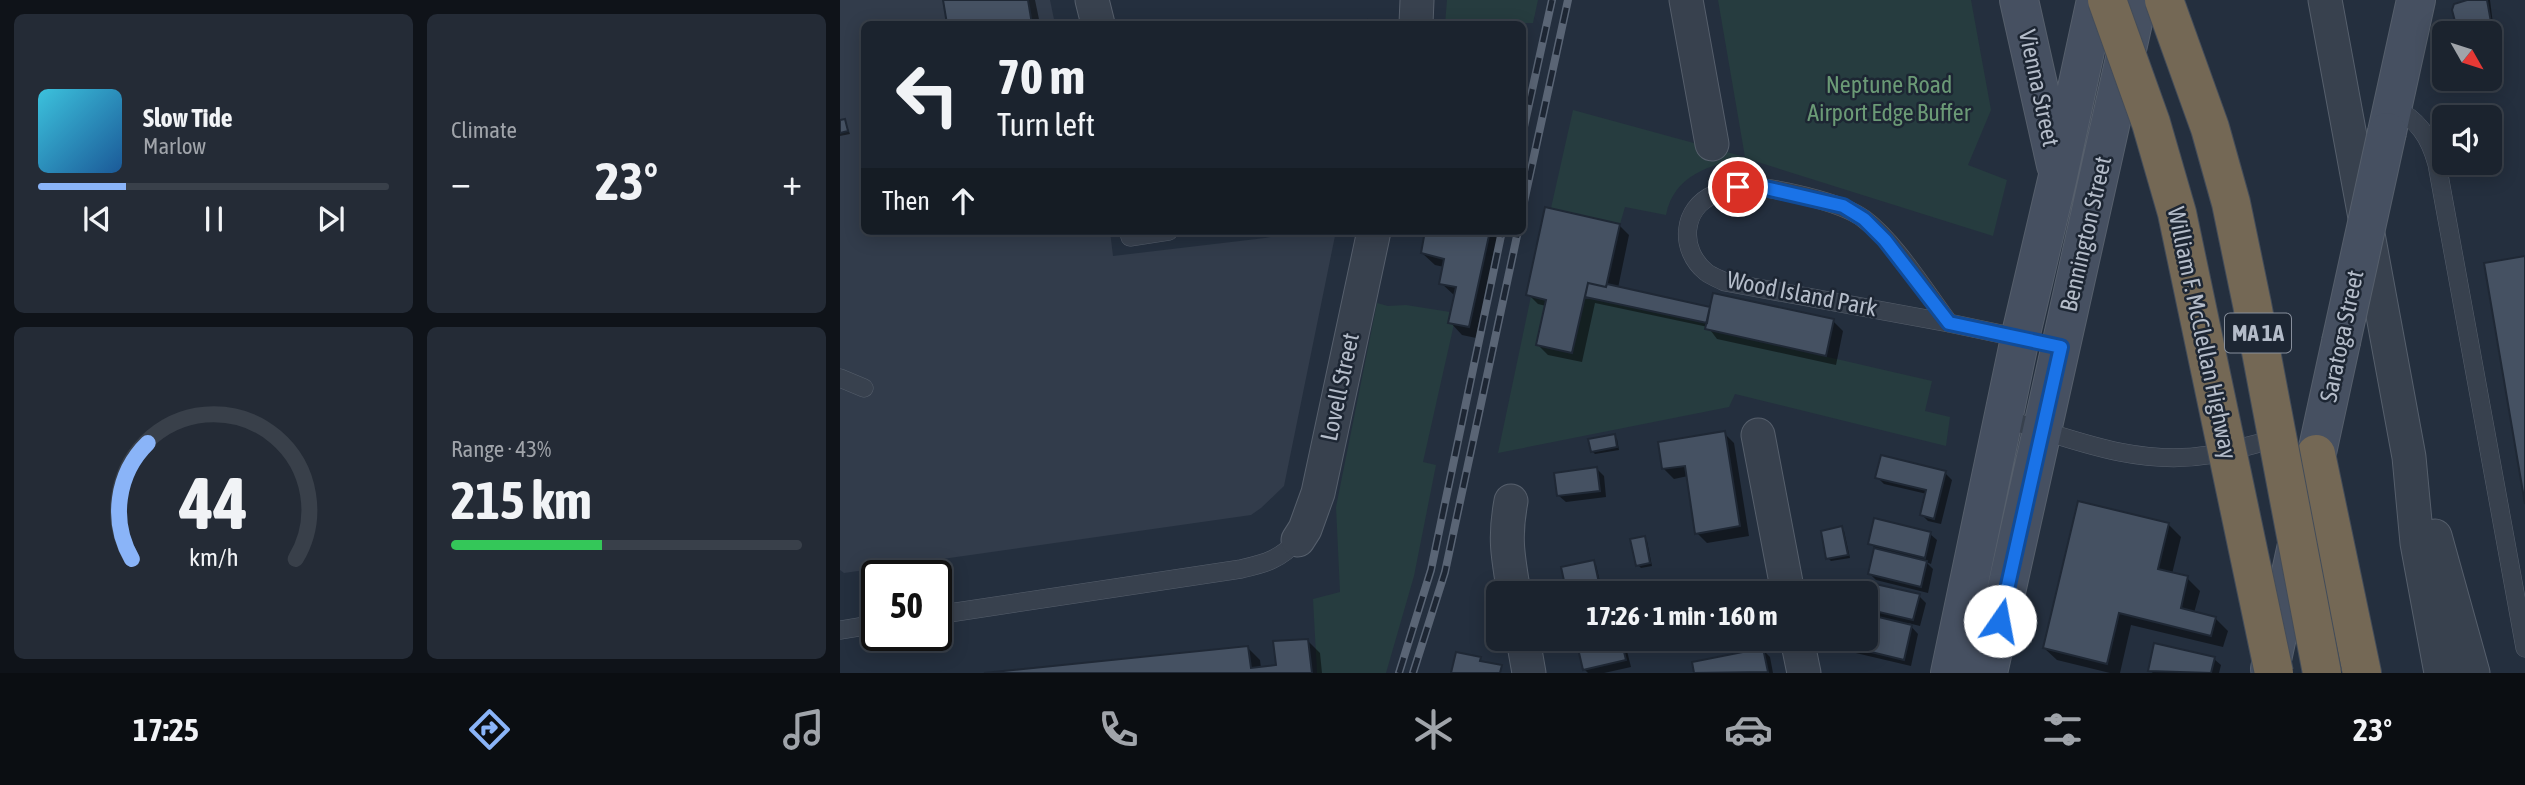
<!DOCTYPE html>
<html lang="en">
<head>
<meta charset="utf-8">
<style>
  :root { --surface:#1b232e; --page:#242b36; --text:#f1f3f6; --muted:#a0a4aa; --line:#39404a; --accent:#8ab4f8 }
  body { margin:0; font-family:"Asap Condensed",sans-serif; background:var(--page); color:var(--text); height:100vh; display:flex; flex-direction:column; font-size:26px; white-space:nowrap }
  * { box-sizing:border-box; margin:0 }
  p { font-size:23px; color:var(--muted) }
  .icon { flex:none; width:38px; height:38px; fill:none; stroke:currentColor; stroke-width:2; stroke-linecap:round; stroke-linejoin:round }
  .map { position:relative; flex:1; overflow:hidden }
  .drawer { display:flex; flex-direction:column; gap:14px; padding:14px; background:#0f1319; width:840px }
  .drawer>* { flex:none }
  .guide { position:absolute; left:21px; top:21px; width:665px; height:214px; border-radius:10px; box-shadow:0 4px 18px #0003,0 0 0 2px var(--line); background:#1b232e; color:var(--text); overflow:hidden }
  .needle { width:46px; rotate:129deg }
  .controls { position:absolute; left:1592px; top:21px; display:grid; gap:14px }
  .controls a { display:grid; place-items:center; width:70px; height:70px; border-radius:10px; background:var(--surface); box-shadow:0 4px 18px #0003,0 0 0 2px var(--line); font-size:35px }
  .speed { position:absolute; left:21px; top:560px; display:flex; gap:14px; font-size:35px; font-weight:700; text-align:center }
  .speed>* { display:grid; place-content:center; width:91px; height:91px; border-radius:50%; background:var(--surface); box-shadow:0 4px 18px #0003,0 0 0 2px var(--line); line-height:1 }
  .speed .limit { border:4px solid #111; border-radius:10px; background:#fff; color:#111 }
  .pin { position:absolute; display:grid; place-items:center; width:60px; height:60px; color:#fff; margin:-30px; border:4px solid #fff; border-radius:50%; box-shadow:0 2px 7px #0007 }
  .me { position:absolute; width:77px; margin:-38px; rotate:12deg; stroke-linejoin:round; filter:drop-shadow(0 0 5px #0008) }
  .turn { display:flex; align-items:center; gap:24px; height:147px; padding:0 21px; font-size:32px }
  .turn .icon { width:91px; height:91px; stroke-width:2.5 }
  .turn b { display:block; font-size:49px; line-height:60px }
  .then { display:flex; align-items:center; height:66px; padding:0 21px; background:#0003; gap:14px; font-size:26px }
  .big { font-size:52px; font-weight:700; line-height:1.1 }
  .drawer .widget { flex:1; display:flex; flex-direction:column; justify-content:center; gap:10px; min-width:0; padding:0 24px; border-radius:10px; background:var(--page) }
  .drawer .dial { align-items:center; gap:0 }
  .dial svg { height:182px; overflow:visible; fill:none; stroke:var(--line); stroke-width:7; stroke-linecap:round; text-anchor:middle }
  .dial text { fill:var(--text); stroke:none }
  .song { display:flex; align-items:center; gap:21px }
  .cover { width:84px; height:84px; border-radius:10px; background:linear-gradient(135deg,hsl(190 70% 55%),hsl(210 70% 35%)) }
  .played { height:7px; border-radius:4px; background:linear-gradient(90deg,var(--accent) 25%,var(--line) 25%) }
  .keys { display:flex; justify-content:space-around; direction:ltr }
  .heat { display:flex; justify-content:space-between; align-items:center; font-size:38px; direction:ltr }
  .charge { height:10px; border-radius:5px; background:linear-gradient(90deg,#34c759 43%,var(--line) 0) }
  .drawer .tiles { flex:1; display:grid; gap:14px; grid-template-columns:repeat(2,1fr) }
  .trip { position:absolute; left:646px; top:581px; width:392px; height:70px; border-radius:10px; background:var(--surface); box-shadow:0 4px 18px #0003,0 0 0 2px var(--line); font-weight:700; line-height:70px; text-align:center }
  .menu { display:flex; height:112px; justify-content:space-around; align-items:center; background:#0b0e12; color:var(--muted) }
  .menu .icon { width:49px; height:49px }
  .menu .active { color:var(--accent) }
  .menu b { font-size:32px; color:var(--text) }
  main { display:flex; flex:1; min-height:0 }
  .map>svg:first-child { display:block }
  .airport { fill:#323c4b }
  .green { fill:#263c3f }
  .shadow { fill:#0007 }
  .building { fill:#455162; stroke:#1f2835; stroke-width:2 }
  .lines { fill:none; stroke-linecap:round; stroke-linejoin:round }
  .lane-casing { stroke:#565f6c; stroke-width:19 }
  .street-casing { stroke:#565f6c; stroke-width:35 }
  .secondary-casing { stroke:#565f6c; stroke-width:40 }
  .highway-casing { stroke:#434c59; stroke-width:40 }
  .lane { stroke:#38414e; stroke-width:18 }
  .street { stroke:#38414e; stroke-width:33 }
  .secondary { stroke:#465061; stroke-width:38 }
  .highway { stroke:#746855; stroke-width:38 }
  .rail-casing { stroke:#5a6575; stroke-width:8 }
  .rail { stroke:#1d2633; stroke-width:5; stroke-dasharray:16; stroke-linecap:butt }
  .secondary-bridge-casing { stroke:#565f6c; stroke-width:40; stroke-linecap:butt }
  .highway-bridge-casing { stroke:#434c59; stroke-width:40; stroke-linecap:butt }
  .secondary-bridge { stroke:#465061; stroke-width:38 }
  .highway-bridge { stroke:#746855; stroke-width:38 }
  .route-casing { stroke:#114b97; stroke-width:18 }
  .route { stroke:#1a73e8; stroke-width:12 }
  .labels { text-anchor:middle; stroke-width:5; stroke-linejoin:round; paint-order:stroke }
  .shield { fill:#1d2633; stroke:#878f9c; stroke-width:2 }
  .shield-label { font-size:23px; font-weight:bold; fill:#b4bcc9 }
  .park-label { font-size:24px; fill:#6b9a76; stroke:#1d2633 }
  .street-label { font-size:24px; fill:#b4bcc9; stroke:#1d2633 }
</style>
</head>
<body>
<main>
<section class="drawer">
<div class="tiles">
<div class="widget">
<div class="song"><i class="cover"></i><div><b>Slow Tide</b><p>Marlow</p></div></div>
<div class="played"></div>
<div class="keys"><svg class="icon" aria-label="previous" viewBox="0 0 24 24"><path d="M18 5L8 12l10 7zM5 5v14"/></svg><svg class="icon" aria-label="pause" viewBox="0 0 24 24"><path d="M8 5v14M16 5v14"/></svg><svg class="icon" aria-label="next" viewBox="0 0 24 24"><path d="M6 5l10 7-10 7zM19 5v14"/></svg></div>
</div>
<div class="widget"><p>Climate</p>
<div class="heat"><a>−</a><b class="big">23°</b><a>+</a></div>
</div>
<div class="widget dial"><svg viewBox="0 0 100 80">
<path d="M14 69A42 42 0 1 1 86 69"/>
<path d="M14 69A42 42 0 0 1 21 18" stroke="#8ab4f8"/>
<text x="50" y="56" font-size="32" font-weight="700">44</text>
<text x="50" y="72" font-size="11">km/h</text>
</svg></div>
<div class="widget"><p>Range · 43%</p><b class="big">215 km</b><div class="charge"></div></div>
</div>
</section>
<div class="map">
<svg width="1685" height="673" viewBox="0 0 1685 673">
  <rect width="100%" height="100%" fill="#242f3e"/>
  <path class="airport" d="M0 0H210L215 24H24V231H270L273 256 425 238 461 231H496L444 486 421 508 411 515 4 573 0 570Z"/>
  <path class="green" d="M607 0H698L693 23 610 24H605Z
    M878 0H1131L1151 110 1128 165 1167 180 1153 236 905 158C869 165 834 175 826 215L785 207 780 224 711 208 733 110 905 157Z
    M691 296 706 300 696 345 732 353 745 297 867 323 866 329 1092 381 1085 411 1110 417 1106 446 895 394 889 407 658 453Z
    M537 303 548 306 566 305 610 312 608 322 614 324 583 462 596 465 574 576 546 673H477L473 599 500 592 496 507Z"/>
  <path class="shadow" d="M105 0H195L200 24H109Z
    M1627 0H1650L1653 24 1622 32 1619 29 1628 2Z
    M5 121 10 134 0 136V122Z
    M682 121 688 126 682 150Z
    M779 225 789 235 778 288 872 309 993 321 1003 331 996 365 877 339 868 327 755 303 742 362 708 355 698 345 706 306 698 304 688 294Z
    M587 231H665L641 339 622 335 610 322 615 296 601 283 604 267 595 265 582 253Z
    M884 433 894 443 909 536 867 543 857 533 848 476 834 479 824 469Z
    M774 436 777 439 779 450 755 454 752 451Z
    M757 469 764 476 766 497 726 502 719 496Z
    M1105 473 1112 480 1101 524 1088 521 1082 515 1087 494 1044 484 1037 477Z
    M1328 524 1341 537 1332 574 1347 578 1360 591 1354 613 1375 618 1388 631 1383 647 1291 625 1280 673H1270L1217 660 1204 648Z
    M1001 528 1004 531 1010 558 991 561 988 558Z
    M1090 534 1097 540 1091 564 1086 562 1093 569 1088 593 1036 580 1030 574 1036 549 1030 543Z
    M804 538 807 541 812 566 801 568 798 565Z
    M753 562 756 565 761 586 731 593 728 590Z
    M913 583 920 593H867L866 590Z
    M1023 583 1079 596 1086 603 1080 626 1068 623 1078 634 1071 666 1003 650 996 643 997 639H1026V616L1029 617 1026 613V593H1021Z
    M752 639H784L791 667 764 673H748L744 669 738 642Z
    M850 639H918L857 648Z
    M467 640 480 653 482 673H161L408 648 420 660 421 668 438 667Z
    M923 650 930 657 933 673H856L854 663Z
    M1374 659 1381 665 1379 673H1313L1310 671Z"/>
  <path class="building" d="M103 0H188L192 24H107Z
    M1627 0H1647L1651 22 1617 29 1612 10 1614 4Z
    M527 20 528 24H505Z
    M5 119 8 131 0 133V120Z
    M705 207 780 224 766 287 748 283 732 353 696 345 706 300 686 295Z
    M585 231H650L629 327 608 323 616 287 599 284 604 259 581 253Z
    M1685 256V504L1644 263Z
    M748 283 766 287 767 284 870 307 867 323 745 297Z
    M873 293 994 319 986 356 865 329Z
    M885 431 900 526 855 534 845 466 822 469 818 442Z
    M775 434 777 447 751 452 748 439Z
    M1041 455 1106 471 1094 519 1080 515 1086 490 1035 478Z
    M757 467 760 491 717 496 714 473Z
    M1238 501 1329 523 1318 569 1348 576 1341 608 1376 617 1371 636 1279 613 1267 664 1203 648Z
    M1034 518 1091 532 1085 558 1028 544Z
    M1002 526 1008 555 986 559 981 531Z
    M805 536 810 563 796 566 790 539Z
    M1034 548 1087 561 1081 587 1028 574Z
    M754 560 759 583 726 590 721 567Z
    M913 581 915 593H865L864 589Z
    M1022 581 1080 594 1073 620 1026 609V593H1019Z
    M1026 614 1072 625 1064 660 994 643 995 639H1026Z
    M468 639 472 673H144L408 646 411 668 436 665 433 641Z
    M743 639H781L786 660 743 670 736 640Z
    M1314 643 1375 657 1371 673 1308 671Z
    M923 648 928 672 854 673 852 662Z
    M616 652 641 657 640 661 662 665 660 673H611Z"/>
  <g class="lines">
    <defs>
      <path id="lane" d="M1552 108C1578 118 1590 138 1597 164L1685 648
        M289 231 290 237 329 231
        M1109 323C1085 291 1055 242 1024 219 1002 202 929 185 901 187 893 187 883 191 875 194 841 208 839 250 866 272 871 276 879 279 885 282L1109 323 1185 339
        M0 378 24 388
        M1163 418C1229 438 1297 467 1368 455 1392 451 1417 443 1441 438
        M96 615 401 569C426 563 439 560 458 540
        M0 630 37 624"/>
      <path id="street" d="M252 0 258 24
        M846 0 872 144
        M1485 0 1569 457 1577 543 1601 673
        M576 24 577 0
        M918 435 948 593
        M671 501C664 538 668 557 674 593
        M1595 536 1633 673
        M458 540 465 529 478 493 534 231
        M683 639 689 673
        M957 639 964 673"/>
      <path id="secondary" d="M1179 0 1216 165
        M1547 132 1576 0
        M1430 669 1501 342
        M1110 673 1180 338 1218 176 1256 0
        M1148 673 1298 0"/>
      <path id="highway" d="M1476 454 1522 673"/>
    </defs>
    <use href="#lane" class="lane-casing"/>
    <use href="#street" class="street-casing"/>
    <use href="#secondary" class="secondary-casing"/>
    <use href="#highway" class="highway-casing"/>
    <use href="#lane" class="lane"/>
    <use href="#street" class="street"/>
    <use href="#secondary" class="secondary"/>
    <use href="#highway" class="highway"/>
    <defs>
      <path id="rail" d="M682 136 712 0
        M682 211 728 0
        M559 673 591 570 662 231
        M573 673 605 572 678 231"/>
    </defs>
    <use href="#rail" class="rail-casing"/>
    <use href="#rail" class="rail"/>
    <defs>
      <path id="secondary-bridge" d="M1501 342 1547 132"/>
      <path id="highway-bridge" d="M1267 0 1311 123 1337 213 1434 673
        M1324 0 1370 128 1391 203 1412 304 1482 673"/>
    </defs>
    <use href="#secondary-bridge" class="secondary-bridge-casing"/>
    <use href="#highway-bridge" class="highway-bridge-casing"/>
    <use href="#secondary-bridge" class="secondary-bridge"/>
    <use href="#highway-bridge" class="highway-bridge"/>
  </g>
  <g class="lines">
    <defs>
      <path id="route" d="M898 187H921L1003 206 1024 219 1045 240 1109 323 1221 347 1160 621"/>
    </defs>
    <use href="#route" class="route-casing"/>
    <use href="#route" class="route"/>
  </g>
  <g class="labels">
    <rect class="shield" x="1385" y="313.5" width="66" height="39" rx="5"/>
    <g class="shield-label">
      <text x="1418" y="341">MA 1A</text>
    </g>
    <g class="park-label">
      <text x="1049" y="93">Neptune Road<tspan x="1049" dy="28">Airport Edge Buffer</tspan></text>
    </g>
    <g class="street-label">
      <text transform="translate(1199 88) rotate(78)" y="8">Vienna Street</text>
      <text transform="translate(1246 234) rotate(-77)" y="8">Bennington Street</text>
      <text transform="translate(962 294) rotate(11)" y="8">Wood Island Park</text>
      <text transform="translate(1362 333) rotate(78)" y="8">William F. McClellan Highway</text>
      <text transform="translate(1502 336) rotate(-78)" y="8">Saratoga Street</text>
      <text transform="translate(500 387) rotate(-78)" y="8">Lovell Street</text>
    </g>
  </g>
</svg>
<div class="controls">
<a><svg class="needle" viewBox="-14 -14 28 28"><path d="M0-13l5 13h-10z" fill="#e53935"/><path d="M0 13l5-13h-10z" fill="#a0a4aa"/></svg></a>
<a><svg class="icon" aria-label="sound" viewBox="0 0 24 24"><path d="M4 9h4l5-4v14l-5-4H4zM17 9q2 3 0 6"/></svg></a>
</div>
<div class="speed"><div class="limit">50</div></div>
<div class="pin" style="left:898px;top:187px;background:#d93025"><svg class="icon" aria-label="arrive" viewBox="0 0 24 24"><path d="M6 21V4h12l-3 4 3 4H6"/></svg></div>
<svg class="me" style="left:1160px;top:621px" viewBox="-20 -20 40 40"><circle r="19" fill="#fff"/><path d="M0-13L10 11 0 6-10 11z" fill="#1a73e8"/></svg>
<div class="trip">17:26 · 1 min · 160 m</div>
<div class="guide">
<div class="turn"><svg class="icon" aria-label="left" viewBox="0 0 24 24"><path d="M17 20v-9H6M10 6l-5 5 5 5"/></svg><div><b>70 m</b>Turn left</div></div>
<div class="then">Then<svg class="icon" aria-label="ahead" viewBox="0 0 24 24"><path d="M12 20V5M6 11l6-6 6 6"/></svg></div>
</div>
</div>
</main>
<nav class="menu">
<b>17:25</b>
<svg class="icon active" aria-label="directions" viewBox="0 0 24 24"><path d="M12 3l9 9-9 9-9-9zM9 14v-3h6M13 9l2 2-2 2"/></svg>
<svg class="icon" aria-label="music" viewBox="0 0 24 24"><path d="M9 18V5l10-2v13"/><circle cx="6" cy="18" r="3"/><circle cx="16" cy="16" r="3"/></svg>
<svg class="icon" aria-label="phone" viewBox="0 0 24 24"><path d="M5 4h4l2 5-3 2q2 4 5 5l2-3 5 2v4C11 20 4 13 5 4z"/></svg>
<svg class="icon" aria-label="climate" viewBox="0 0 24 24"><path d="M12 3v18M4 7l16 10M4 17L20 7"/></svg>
<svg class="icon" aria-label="car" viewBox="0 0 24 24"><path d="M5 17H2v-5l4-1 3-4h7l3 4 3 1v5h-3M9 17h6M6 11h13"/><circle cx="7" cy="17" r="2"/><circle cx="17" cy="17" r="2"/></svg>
<svg class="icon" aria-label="filters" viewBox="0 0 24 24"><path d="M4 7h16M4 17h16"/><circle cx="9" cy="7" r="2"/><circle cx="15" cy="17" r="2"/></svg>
<b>23°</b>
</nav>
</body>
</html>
